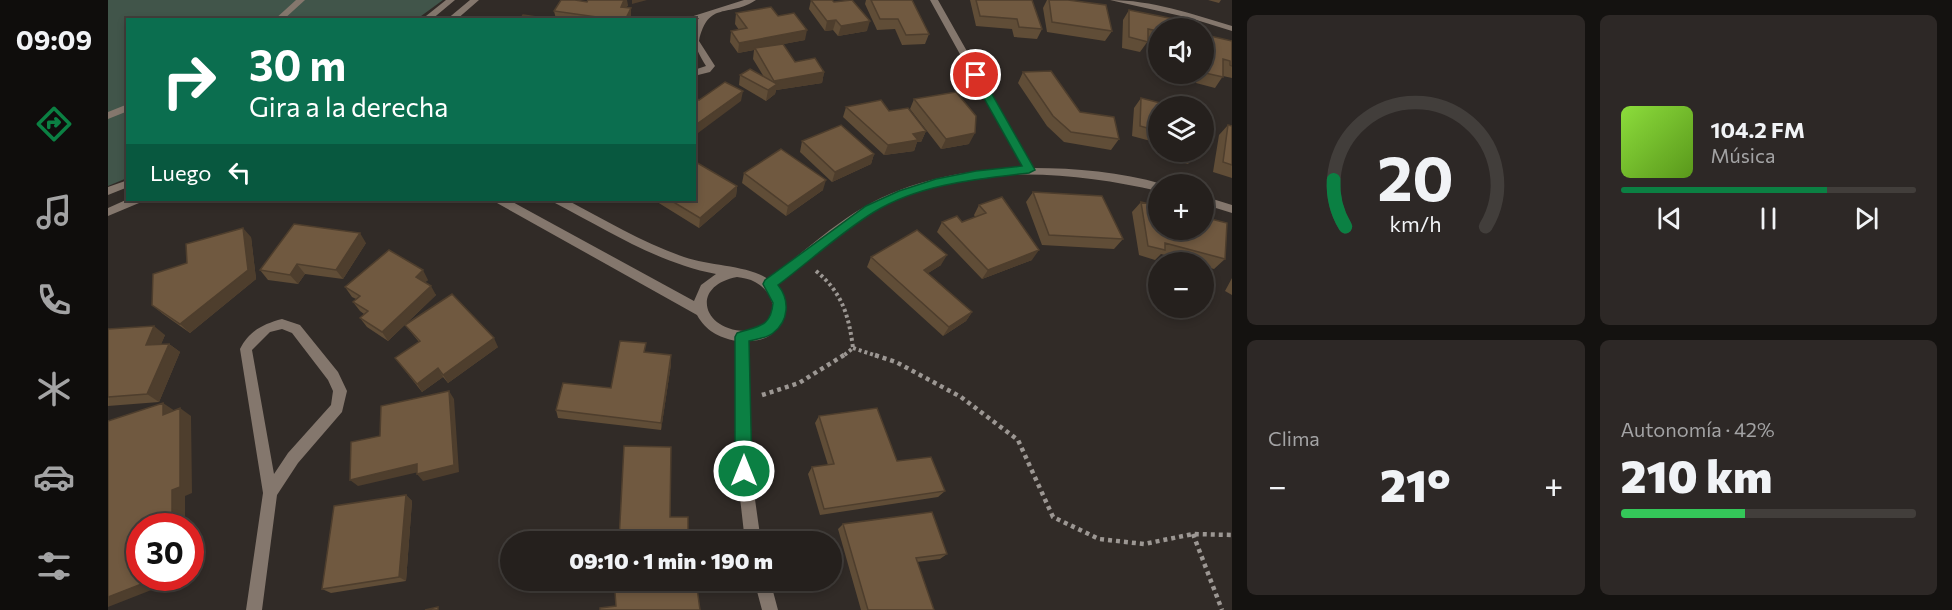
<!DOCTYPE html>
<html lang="es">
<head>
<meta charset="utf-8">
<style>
  :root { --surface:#25201d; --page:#2d2826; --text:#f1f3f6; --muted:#a3a3a4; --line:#423e3b; --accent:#0b8043 }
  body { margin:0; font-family:Commissioner,sans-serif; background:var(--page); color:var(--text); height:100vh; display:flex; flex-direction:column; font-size:22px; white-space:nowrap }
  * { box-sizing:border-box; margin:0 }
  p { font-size:20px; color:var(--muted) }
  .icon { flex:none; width:33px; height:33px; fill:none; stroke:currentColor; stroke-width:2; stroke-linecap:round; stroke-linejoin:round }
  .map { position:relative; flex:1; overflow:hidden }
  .side { display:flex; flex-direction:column; gap:15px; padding:15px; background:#141210; width:720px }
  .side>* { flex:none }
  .banner { position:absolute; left:18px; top:18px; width:570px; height:183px; border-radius:0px; box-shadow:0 3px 9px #0003,0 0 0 2px var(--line); background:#0b6e4f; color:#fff; overflow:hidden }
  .buttons { position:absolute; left:1040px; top:18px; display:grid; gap:12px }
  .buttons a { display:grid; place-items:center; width:66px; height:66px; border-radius:50%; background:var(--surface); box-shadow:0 3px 9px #0003,0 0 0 2px var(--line); font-size:30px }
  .speed { position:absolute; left:18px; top:513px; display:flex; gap:12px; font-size:30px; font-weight:700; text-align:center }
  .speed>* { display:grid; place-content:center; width:78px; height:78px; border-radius:50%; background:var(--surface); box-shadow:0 3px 9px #0003,0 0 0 2px var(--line); line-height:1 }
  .speed .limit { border:9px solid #d22; background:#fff; color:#111 }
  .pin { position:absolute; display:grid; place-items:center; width:51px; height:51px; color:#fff; margin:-26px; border:3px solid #fff; border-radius:50%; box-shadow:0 2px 6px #0007 }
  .me { position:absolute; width:66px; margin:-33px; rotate:0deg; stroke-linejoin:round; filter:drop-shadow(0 0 4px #0008) }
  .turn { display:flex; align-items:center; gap:21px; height:126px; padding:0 24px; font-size:27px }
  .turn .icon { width:78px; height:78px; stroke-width:2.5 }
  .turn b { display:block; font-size:42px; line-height:51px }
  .then { display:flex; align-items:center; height:57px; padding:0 24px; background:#0003; gap:12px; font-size:22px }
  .big { font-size:45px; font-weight:800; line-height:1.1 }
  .side .widget { flex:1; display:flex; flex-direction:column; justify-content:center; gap:9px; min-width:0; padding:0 21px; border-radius:9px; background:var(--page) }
  .side .dial { align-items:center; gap:0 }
  .dial svg { height:156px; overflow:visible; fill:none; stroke:var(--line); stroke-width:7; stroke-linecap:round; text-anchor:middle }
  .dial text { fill:var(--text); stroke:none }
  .song { display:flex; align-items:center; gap:18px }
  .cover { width:72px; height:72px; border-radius:9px; background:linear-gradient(135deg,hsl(90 70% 55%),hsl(90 70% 35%)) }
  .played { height:6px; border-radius:3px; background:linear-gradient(90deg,var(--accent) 70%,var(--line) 70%) }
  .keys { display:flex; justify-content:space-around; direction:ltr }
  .heat { display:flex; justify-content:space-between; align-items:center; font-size:33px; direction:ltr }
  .charge { height:9px; border-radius:4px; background:linear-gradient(90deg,#34c759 42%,var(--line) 0) }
  .side .tiles { flex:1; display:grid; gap:15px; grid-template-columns:repeat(2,1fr) }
  .trip { position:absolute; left:392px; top:531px; width:342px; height:60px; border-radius:30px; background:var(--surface); box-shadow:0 3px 9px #0003,0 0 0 2px var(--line); font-weight:800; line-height:60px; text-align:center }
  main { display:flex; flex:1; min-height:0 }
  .tabs { display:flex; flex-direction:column; width:108px; justify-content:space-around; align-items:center; background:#0f0d0c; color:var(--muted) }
  .tabs .icon { width:42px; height:42px }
  .tabs .selected { color:var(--accent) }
  .tabs b { font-size:27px; color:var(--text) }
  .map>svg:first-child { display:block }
  .green { fill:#41554a }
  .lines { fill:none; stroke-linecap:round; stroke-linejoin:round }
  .path-far1 { stroke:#9c9793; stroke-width:4; stroke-dasharray:3 3; stroke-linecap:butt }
  .path { stroke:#9c9793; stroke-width:4.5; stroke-dasharray:4 4; stroke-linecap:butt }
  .street { fill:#84776d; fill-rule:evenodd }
  .wall { fill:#604d37 }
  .shaded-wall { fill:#4e3e2d }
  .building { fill:#705940; stroke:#4e3e2d; stroke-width:1.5 }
  .route { fill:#0b8043; stroke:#07532c; stroke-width:1.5 }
</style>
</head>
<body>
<main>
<nav class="tabs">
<b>09:09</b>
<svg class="icon selected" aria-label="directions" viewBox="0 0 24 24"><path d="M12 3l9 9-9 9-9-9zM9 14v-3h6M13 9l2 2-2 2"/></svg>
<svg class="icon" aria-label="music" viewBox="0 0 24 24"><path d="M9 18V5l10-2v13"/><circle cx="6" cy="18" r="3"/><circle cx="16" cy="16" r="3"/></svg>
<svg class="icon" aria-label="phone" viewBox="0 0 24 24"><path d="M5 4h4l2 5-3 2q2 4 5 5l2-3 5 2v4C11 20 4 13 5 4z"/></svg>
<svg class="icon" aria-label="climate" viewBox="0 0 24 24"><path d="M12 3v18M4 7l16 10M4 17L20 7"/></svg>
<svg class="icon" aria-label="car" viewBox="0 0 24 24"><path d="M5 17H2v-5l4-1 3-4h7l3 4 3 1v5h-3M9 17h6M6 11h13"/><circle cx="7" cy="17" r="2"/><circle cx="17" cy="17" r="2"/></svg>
<svg class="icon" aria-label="filters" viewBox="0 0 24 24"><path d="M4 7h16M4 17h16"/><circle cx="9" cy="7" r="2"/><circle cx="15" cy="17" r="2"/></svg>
</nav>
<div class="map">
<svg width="1124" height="610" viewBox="0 0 1124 610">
  <rect width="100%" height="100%" fill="#312b27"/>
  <path class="green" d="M0 0H335L309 19 20 20 19 178 0 186Z"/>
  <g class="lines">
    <path class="path-far1" d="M708 271C734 292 741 316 745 348L734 357
      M745 348 772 357"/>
    <path class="path" d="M767 355 788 362 853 397 910 440 945 517 991 539 1036 544 1085 534 1124 535
      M654 395 691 383 736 355
      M1085 534 1114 610"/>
    <path class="street" d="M188 0H197L175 20H166Z
      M338 0H347L323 20H313Z
      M362 0H371L348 20H338Z
      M636 0H648C621 18 600 0 591 41L607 66 602 72 586 76V70L598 66C590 53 578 32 591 18L573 20Z
      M822 0H830L925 168C968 168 1013 172 1054 184H1050V191C958 170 846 161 762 214 729 235 700 262 668 286 684 311 673 342 640 341L643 471 653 542H637L629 471 628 341C610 337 598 331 589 315L389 203 388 200H401L586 301 593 285 608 274C550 263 499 230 447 203L446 200H459C497 220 535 243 576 257 602 266 639 265 660 279 692 255 722 227 756 207 803 180 861 169 915 168ZM629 277C635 278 642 279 647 282 664 291 673 313 655 327 649 330 643 331 637 331 594 330 582 286 629 277Z
      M1002 0C1043 0 1085 14 1124 26V31L1082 18Z
      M20 104V111L0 119V112Z
      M20 180V187L0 195V187Z
      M1095 196 1124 205V213L1095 204Z
      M20 199 32 200 31 203 0 216V208Z
      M174 319 192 325 230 372 239 391 234 412 190 463 169 495 154 610H138L155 493 132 349C141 331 155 324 174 319ZM174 329 184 333 220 380 225 391 223 405 180 453 166 474 144 350 162 332Z
      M646 580H662L670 610H654Z"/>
  </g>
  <path class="wall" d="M703 0H724L759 31 730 36 725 30 717 31 701 9Z
    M758 0H804L821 34 817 44 794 45 787 29 769 30 757 4Z
    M862 0H924L934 29 929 39 906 37 904 29 868 26Z
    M939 0H960L1004 31 997 41 939 32 935 8Z
    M1100 0H1113L1111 3Z
    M479 2 520 5 518 8 524 18 523 20H412L448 19 446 11Z
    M1021 10 1050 28V43L1040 41 1032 52 1014 48 1015 20Z
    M628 13 670 16 697 40 675 44 687 62 716 72 714 83 668 90 667 94 658 101 631 85 632 75 656 77 645 59 646 50 630 53 622 42 623 31 631 30 627 24Z
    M1098 35 1124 41V78L1115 76 1107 88 1088 83 1089 74H1095V39Z
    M915 72 1011 139 1003 150 956 142 939 126 910 83Z
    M1033 98 1061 105 1064 101 1087 106H1050V143L1024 136 1026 108Z
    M806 99 861 144 833 149 802 109Z
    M738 107 781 111 818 131 813 142H809L806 151 776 155 735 117Z
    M1120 125 1124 126V178L1105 172 1111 135Z
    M694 141 766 154 763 164 724 182 692 152Z
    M1054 152H1089V153L1080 164 1053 156Z
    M636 173 715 190 678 216 634 183Z
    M629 186 628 196 591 228 546 200H586Z
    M925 192 1015 239 1006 249 934 245 918 202Z
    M1033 202 1117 259 1106 269 1095 266V262H1083L1053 254 1047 260 1031 255 1024 212Z
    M871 205 924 260 874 279 829 232 834 222H854L867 217 866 215Z
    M143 237 148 279 82 333 55 314 44 305 79 263Z
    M258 243 235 279 197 274 190 284 160 280 152 270Z
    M763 257 833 265 820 273 864 312 858 321 835 336 759 267Z
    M1124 278V295L1117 291Z
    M320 280 317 282 328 295 280 341 259 327 252 318 256 314 252 311 245 302 248 299 244 297 237 287Z
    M297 325 390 347 340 383 335 377 314 392 287 358 311 342Z
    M0 329 57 335 53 344H61L72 352 51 402 0 406Z
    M538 353 563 364 553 430 450 418 448 410 503 388Z
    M711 416 789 461 837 491 830 497 712 515 700 474 704 467 720 465 707 423Z
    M298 495 304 501 298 581 223 593 214 589Z
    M735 524 839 554 832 559 809 562 826 610H753L730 529Z"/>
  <path class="shaded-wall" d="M516 0H519L520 5 513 17V7Z
    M524 0H539L524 4Z
    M523 8V20H517Z
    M728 20 725 30 717 31 719 21Z
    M762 21 759 31 730 36 733 26Z
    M699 30 697 40 630 53 631 43Z
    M716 72 714 83 668 90 667 94 658 101 660 90 665 87 666 81Z
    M635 91 633 101 586 136V126Z
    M818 131 813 142H809L806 151 776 155 780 145 805 134Z
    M867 133 861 144 833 149 838 139Z
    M766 154 763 164 724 182 727 172Z
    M718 180 715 190 678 216 680 206Z
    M629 186 628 196 591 228 592 218Z
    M135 228 143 237 148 279 82 333 72 324Z
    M252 233 258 243 235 279 228 270Z
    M931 250 924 260 874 279 880 270Z
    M839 255 833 265 811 279 816 270Z
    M189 264 197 274 190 284 182 275Z
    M315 270 320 280 313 286 308 277Z
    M323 286 328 295 280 341 274 332Z
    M864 312 858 321 835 336 841 327Z
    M46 326 57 335 49 354 38 345Z
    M386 338 390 347 340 383 335 375Z
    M61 344 72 352 51 402 39 394Z
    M563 355V364L553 430V423Z
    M330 368 335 377 314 392 309 384Z
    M341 391 346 399 351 472 315 481 309 474Z
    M55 403 67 411 55 415Z
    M72 408 83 416 84 493 77 496V526H64V490Z
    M309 464 315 471 250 486 242 480Z
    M298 495 304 501 298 581 291 577Z
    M49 578H74L0 607V597Z"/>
  <path class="building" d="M453 0H467L479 2 480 0H516L513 7 523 8 517 20H510L446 11Z
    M703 0H724L726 2 744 0 762 21 733 26 728 20 719 21Z
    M763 0H804L821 34 798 35 790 19H772Z
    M868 0H924L934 29 911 27 909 19 872 16Z
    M941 0H960L998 5 1004 31 944 22Z
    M663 7 670 16 686 13 699 30 631 43 623 31 639 28 628 13Z
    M1021 10 1076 21 1077 28H1050V31L1040 29V42L1021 37Z
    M415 15 450 20H412Z
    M1098 35 1124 41V66L1122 65V61L1115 59V77L1097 73Z
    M675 44 687 62 707 58 716 72 666 81 647 48Z
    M642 69 669 84 660 90 632 75Z
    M943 71 972 112 1006 117 1011 139 963 132 945 116 915 72Z
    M617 82 635 91 586 126V97L591 100Z
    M848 92 868 116 867 133 838 139 806 99Z
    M1033 98 1064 106V101L1087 106H1050V131L1032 126Z
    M773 100 781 111 800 108 818 131 805 134 810 140 780 145 738 107Z
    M733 125 766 154 727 172 694 141Z
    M1120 125 1124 126V165L1115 162Z
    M673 149 718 180 680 206 636 173Z
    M586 161 629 186 592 218 562 200H586Z
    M925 192 994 196 1015 239 941 235Z
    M894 197 931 250 880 270 834 222 849 216 854 222 878 213 871 205Z
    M1033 202 1050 206V230H1095V217L1119 223 1117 259 1057 243V250L1040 246Z
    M186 224 252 233 228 270 189 264 182 275 152 270Z
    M135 228 140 270 72 324 44 305 45 274 79 263 78 244Z
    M809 230 839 255 816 270 864 312 841 327 763 257Z
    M281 250 315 270 308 277 323 286 274 332 252 318 260 311 245 302 252 296 237 287Z
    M344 294 386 338 335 375 330 368 309 384 287 358 312 341 297 325Z
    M46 326 38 345 61 344 39 394 0 397V329Z
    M512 341 538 343 536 352 563 355 553 423 448 410 455 383 503 388Z
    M341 391 346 465 309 474V464L242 480 243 442 272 436 273 406Z
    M55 403V415L72 408V487L64 490V526H32V578H49L0 597V421Z
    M769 408 789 461 823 457 837 491 716 509 704 467 726 464 711 416Z
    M516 446 563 447 562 517H580V542L511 541Z
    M298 495 291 577 214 589 226 506Z
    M824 512 839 554 808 558 826 610H760L735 524Z
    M514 580H569L570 590 589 588 592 610H492V608L508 606 507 592 515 591Z
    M330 607V610H317Z"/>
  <path class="route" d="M868 72 873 75 927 170 921 173C869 179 812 184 766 212 732 233 702 261 670 285 682 300 681 321 665 333 659 338 649 339 641 341L644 471 641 476 636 479 630 476 627 471V337L629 333C649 326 663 328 665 303L655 284 657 280 758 206 791 191 828 179 868 171 914 166 863 75Z"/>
</svg>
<div class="buttons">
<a><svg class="icon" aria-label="sound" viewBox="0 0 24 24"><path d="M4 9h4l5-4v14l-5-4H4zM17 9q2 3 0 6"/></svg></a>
<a><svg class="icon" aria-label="layers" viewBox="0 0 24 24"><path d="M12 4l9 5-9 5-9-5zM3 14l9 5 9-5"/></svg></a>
<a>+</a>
<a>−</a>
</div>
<div class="speed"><div class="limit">30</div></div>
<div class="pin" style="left:868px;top:75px;background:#d93025"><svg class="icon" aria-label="arrive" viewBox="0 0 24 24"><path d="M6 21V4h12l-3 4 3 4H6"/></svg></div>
<svg class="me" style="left:636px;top:471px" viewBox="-20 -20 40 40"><circle r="17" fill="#0b8043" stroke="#fff" stroke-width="3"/><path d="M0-11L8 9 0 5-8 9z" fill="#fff"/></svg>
<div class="trip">09:10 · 1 min · 190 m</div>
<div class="banner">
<div class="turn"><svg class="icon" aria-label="right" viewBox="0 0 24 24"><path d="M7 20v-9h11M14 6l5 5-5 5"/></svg><div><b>30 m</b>Gira a la derecha</div></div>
<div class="then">Luego<svg class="icon" aria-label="left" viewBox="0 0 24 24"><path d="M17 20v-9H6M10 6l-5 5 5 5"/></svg></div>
</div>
</div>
<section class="side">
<div class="tiles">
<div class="widget dial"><svg viewBox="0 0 100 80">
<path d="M14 69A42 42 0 1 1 86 69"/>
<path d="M14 69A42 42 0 0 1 8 45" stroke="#0b8043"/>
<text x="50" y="56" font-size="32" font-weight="700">20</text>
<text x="50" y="72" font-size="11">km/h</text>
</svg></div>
<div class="widget">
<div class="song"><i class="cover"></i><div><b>104.2 FM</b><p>Música</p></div></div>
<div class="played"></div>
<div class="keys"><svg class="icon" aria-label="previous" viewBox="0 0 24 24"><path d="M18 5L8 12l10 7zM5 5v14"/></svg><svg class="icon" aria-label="pause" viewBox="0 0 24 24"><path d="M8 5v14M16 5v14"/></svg><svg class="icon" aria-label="next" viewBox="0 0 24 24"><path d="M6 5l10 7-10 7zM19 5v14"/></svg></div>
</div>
<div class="widget"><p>Clima</p>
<div class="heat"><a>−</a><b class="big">21°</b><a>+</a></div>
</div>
<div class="widget"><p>Autonomía · 42%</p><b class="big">210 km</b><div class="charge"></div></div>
</div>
</section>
</main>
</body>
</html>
